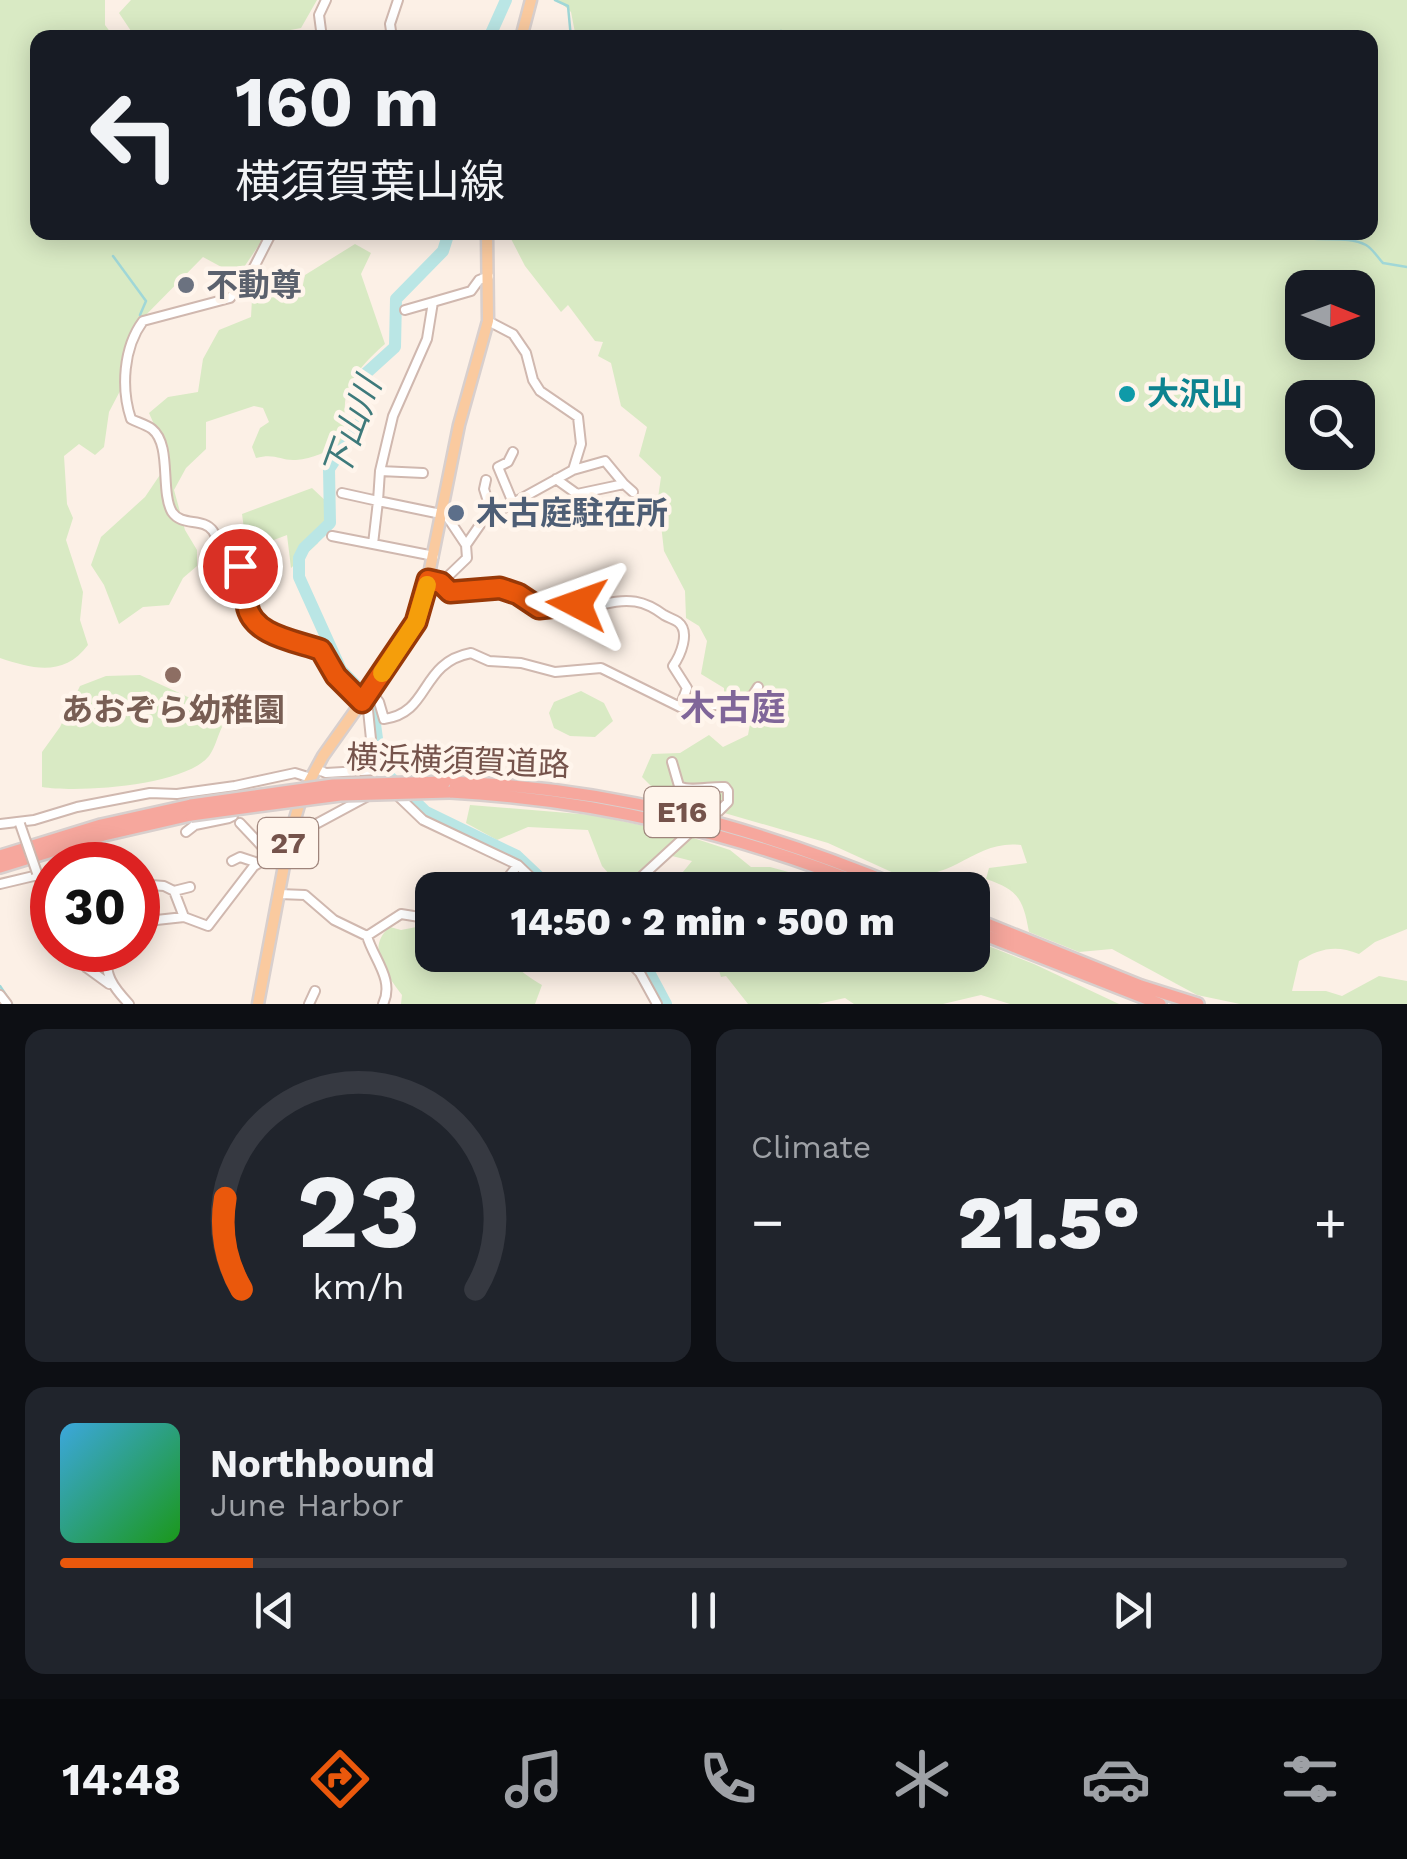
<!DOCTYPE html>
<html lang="en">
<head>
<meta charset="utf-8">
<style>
  :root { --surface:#171b24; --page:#20242c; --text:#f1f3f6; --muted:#9ea1a6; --line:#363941; --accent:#ea580c }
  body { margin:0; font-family:"Work Sans","Noto Sans JP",sans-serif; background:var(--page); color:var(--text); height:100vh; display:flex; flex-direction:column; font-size:38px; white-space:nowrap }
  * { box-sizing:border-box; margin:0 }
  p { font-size:32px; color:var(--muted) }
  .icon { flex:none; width:55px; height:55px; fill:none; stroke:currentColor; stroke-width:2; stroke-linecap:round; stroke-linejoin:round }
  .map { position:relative; height:1004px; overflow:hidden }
  .sheet { display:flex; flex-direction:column; gap:25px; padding:25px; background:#0d0f14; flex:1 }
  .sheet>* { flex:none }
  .guide { position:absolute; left:30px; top:30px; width:1348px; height:210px; border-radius:20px; box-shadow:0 5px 25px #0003; background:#171b24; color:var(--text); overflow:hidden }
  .needle { width:65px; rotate:91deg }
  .tools { position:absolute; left:1285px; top:270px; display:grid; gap:20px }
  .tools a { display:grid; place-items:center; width:90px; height:90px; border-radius:20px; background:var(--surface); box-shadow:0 5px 25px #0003; font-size:50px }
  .speed { position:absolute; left:30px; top:842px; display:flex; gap:20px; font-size:50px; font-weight:700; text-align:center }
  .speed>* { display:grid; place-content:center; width:130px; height:130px; border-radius:50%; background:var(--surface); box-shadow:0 5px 25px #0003; line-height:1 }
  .speed .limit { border:15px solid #d22; background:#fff; color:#111 }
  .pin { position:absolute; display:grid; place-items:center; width:85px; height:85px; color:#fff; margin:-42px; border:5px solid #fff; border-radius:50%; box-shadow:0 2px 10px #0007 }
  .me { position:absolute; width:110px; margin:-55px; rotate:274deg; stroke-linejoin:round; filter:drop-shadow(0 0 8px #0008) }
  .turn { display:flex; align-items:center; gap:35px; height:210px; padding:0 40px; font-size:45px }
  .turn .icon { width:130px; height:130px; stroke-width:2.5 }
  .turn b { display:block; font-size:70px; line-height:85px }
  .big { font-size:75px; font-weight:800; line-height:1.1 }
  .sheet .card { flex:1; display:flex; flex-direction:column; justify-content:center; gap:15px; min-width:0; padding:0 35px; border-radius:20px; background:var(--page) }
  .sheet .dial { align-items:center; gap:0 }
  .dial svg { height:260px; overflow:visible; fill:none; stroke:var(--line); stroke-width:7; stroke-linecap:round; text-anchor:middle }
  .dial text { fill:var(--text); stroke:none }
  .song { display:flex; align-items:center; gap:30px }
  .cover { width:120px; height:120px; border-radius:15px; background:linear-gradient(135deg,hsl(200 70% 55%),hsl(120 70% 35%)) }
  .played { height:10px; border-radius:5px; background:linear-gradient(90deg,var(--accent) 15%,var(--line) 15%) }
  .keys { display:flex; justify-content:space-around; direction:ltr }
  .heat { display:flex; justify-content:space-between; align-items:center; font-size:55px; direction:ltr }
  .sheet .tiles { flex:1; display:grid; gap:25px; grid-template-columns:1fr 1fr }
  .card:last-child { grid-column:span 2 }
  .trip { position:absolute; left:415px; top:872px; width:575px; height:100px; border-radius:20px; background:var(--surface); box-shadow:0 5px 25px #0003; font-weight:800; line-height:100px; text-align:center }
  .tabs { display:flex; height:160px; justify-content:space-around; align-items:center; background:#090b0e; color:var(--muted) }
  .tabs .icon { width:70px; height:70px }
  .tabs .on { color:var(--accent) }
  .tabs b { font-size:45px; color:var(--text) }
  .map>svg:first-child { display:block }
  .green { fill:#d9eac4; fill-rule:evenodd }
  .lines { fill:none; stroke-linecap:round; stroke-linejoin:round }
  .stream { stroke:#a0d7d7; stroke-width:2.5 }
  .river { stroke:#bae6e5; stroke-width:12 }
  .minor-casing { stroke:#d0b8af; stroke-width:12 }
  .major-casing { stroke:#d8cfcd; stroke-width:15 }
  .highway-casing { stroke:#d8cfcd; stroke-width:16 }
  .minor { stroke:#fff; stroke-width:8 }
  .major { stroke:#faca9f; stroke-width:10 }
  .highway { stroke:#f6a79d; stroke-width:11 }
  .minor-bridge-casing { stroke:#d0b8af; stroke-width:12; stroke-linecap:butt }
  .highway-bridge-casing { stroke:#d8cfcd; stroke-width:16; stroke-linecap:butt }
  .minor-bridge { stroke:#fff; stroke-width:8 }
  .highway-bridge { stroke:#f6a79d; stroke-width:11 }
  .route-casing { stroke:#983908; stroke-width:25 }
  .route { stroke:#ea580c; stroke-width:18 }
  .slow { stroke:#f59e0b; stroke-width:18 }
  .worship-dot { fill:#6b7280; stroke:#fff5ec; stroke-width:4 }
  .culture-dot { fill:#0f9aa8; stroke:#fff5ec; stroke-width:4 }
  .service-dot { fill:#5c6f8a; stroke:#fff5ec; stroke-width:4 }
  .education-dot { fill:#8d6e63; stroke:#fff5ec; stroke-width:4 }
  .labels { text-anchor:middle; stroke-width:9; stroke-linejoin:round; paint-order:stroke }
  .shield { fill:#fff5ec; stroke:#9e847b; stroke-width:2.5 }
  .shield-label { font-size:30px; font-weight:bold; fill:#75534b }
  .worship-label { font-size:32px; font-weight:bold; fill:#5b616d; stroke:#fff5ec; text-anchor:start }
  .culture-label { font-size:32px; font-weight:bold; fill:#0d838f; stroke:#fff5ec; text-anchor:start }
  .service-label { font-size:32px; font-weight:bold; fill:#4e5e75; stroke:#fff5ec; text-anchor:start }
  .education-label { font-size:32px; font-weight:bold; fill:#785e54; stroke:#fff5ec }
  .street-label { font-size:32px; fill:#75534b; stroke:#fff5ec }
  .water-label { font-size:35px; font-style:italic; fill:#3e7a7b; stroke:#fff5ec }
  .neighbourhood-label { font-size:35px; font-weight:bold; fill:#806699; stroke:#fff5ec }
</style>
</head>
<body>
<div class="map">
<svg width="1407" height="1004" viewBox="0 0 1407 1004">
  <rect width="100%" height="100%" fill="#fcf0e6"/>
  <path class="green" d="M0 0H105V25L114 37 38 38V232L267 233 238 276 203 257 136 325 122 369 120 391 109 412 104 447 95 455 79 444 64 456 67 504 73 518 66 540 83 592 80 620 88 645C64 677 33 669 0 658Z
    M131 0H317L301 28 275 33 268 38 135 37 119 13Z
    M558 0H1407V929L1375 942 1359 954C1335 944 1319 949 1299 961L1292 991H1326L1342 996 1379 976 1407 981V1004H1240L1197 995 1112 949 1079 952 1029 932C1023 898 1018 890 986 879L989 868 1027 863 1021 845C995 842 979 853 957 864 942 872 925 875 909 880L828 843 659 794 642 777 652 754 680 753 709 735 723 747 748 735 751 718 744 712 724 711V688L701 674 707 641 699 626 686 618 685 591 664 551 658 498 661 477 639 456 647 427 621 406 611 363 598 356 603 342 595 341 568 305 561 312 525 266 508 233 1370 232V38H576L571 12ZM1302 288H1358V342H1302ZM1302 398H1358V452H1302Z
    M355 244 371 253 361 274 385 344C368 359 347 379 345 403 344 417 345 429 342 443 327 451 313 459 296 460 280 461 276 453 256 458L252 447 260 428 269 422 263 408 254 406 206 422V449L186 468 174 490 185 530 197 550V566L183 578 169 605 143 607 119 624 104 585 91 565 101 537 145 497 170 460 149 413 168 397 198 392 203 359 219 330 251 317 252 299 267 285 302 289 305 275Z
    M312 488 329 504 318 543 291 568 287 535 247 550 242 514Z
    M140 675 214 709 222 727C218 735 215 748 209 756 185 786 78 793 42 787V752L60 727 80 686 106 676Z
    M581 691 604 703 613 721 595 737 570 736 554 728 549 713 554 702Z
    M470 805 592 815 675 832 730 850 751 867H770L840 886 842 890H668L692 861 660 853 629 880 619 885 602 866 588 830 528 827 497 840 466 823Z
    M432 924V955C455 955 492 950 509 962 521 970 529 978 542 985L535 1004H401L402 995C386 973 365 947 390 927L401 930Z
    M973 940 1034 964 1119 1004H1010L981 995 943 1004H854L845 998 818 1004H748L726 976 721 977 714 955H972Z"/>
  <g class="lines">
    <path class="stream" d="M555 0 568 6 571 38
      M756 38 781 31 798 38
      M1291 232C1314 246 1343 233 1366 245 1373 249 1378 258 1383 263L1407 267
      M113 256 146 301 140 315
      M0 986 12 1004"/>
    <path class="river" d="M489 38 506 0
      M449 232 443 251 396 299 395 347 363 376 361 421 329 469 330 523 304 548 299 558V577L341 670 372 702 378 746 389 776 426 812 517 856 553 890
      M634 955 650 974 666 1004"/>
    <defs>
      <path id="minor" d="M322 38 319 15 326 0
        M392 38 390 24 398 0
        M272 232 250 275 230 298 143 321C123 348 121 389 131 419 137 422 147 425 152 429 172 445 160 491 172 512 182 527 203 517 213 531 218 538 219 552 221 561 270 576 232 596 255 622 271 640 300 642 321 650L336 676 368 710 372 749 378 770 398 796 423 820 518 865 544 890
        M405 310 433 302
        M488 321 513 334 526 353 533 380 540 391 578 417 581 444 573 470 484 519 466 545 446 515 378 501 380 471 393 416 427 339 433 302 471 291 479 280 489 276
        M573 470 605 461 624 484
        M380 471 423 473
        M556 479 577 494 624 484 633 492
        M486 480 484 489 492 514
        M342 493 378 501 373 544 434 556
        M513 503 498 467 508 462 513 452
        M332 536 373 544
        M429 581 441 583 467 558 466 545
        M441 583 450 592 500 588 518 594 539 608 577 604 587 594 604 604C628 598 644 600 664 615 669 618 674 619 678 622 691 632 680 656 673 666L687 688 680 707
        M370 690 379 702 384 719C431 713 419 663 471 653L489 661 521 663 555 672 601 668 680 707 736 704 753 695 758 687
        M672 762 679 786C691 792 710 786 725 787L728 791V802L718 812
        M316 769 326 773 378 770
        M293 822 316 824 368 796
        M240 823 271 856
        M0 824 34 820 77 807 150 793 177 794 235 786 295 773 311 778
        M186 832 195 825 229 818 233 816 235 806
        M232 861 240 857 258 863
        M95 864V865
        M37 873 52 908
        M0 884 38 875
        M138 884 164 886 174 891 190 887
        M498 890 518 865
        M627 890 688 834
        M174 891 184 917
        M279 894 305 895 334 920 367 936 401 914 432 919
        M138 922 184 917 208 926 254 866 271 856 289 839
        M367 936C373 958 395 980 383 1004
        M73 950 87 968 109 984
        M108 950C103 974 113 987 129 1004
        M623 955 640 973 657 1004
        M0 995 7 1004
        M309 1004 315 991"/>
      <path id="major" d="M521 38 531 0
        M258 1004 289 839 302 795 323 756 404 642 423 604 459 425 488 321 487 232"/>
      <path id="highway" d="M445 782C608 786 758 827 907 890
        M450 792C600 800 738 834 877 890
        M0 856 101 825 191 805
        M0 867 104 835 191 815
        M972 918 1141 986 1198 1004
        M972 930 1160 1004"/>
    </defs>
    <use href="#minor" class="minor-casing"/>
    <use href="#major" class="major-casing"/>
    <use href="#highway" class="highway-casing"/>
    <use href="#minor" class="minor"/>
    <use href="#major" class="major"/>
    <use href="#highway" class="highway"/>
    <defs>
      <path id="minor-bridge" d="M20 824 37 873"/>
      <path id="highway-bridge" d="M191 805 333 785 445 782
        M191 815 340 795 450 792"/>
    </defs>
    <use href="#minor-bridge" class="minor-bridge-casing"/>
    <use href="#highway-bridge" class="highway-bridge-casing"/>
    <use href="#minor-bridge" class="minor-bridge"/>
    <use href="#highway-bridge" class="highway-bridge"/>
  </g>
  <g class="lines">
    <defs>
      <path id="route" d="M240 566 249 580C248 587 245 598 247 605 252 636 297 641 321 650L336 676 362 702 416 622 428 580 441 583 450 592 500 588 518 594 539 608 577 604"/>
    </defs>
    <use href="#route" class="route-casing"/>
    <use href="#route" class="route"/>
    <path class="slow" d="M382 673 416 622 427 585"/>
  </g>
  <circle class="worship-dot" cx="186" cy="285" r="10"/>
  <circle class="culture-dot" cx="1127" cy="394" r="10"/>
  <circle class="service-dot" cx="456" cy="513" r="10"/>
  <circle class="education-dot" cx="173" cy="675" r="10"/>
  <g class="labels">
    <g class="shield">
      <rect x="644.5" y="787" width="75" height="50" rx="8"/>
      <rect x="258" y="818" width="60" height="50" rx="8"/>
    </g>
    <g class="shield-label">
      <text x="682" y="822">E16</text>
      <text x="288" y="853">27</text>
    </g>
    <g class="worship-label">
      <text x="206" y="296">不動尊</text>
    </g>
    <g class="culture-label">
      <text x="1147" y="405">大沢山</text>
    </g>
    <g class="service-label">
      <text x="476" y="524">木古庭駐在所</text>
    </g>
    <g class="education-label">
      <text x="173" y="721">あおぞら幼稚園</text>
    </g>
    <g class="street-label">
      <text transform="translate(458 761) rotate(2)" y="11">横浜横須賀道路</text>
    </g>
    <g class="water-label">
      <text transform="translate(352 428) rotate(-70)" y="12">下山川</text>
    </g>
    <g class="neighbourhood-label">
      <text x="733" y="720">木古庭</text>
    </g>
  </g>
</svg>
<div class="tools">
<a><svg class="needle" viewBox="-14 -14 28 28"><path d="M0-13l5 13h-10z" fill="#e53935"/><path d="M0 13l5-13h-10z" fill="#9ea1a6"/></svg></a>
<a><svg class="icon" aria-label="search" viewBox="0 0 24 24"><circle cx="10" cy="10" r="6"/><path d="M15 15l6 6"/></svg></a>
</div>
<div class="speed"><div class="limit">30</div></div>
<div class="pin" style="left:240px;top:566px;background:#d93025"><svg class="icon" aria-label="arrive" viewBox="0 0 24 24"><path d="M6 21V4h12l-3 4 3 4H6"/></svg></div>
<svg class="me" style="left:577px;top:604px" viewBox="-20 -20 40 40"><path d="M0-17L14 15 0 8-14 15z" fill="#ea580c" stroke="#fff" stroke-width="4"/></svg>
<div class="trip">14:50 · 2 min · 500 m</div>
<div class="guide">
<div class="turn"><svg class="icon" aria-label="left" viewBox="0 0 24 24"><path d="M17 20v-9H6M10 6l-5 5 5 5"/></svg><div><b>160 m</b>横須賀葉山線</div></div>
</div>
</div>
<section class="sheet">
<div class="tiles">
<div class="card dial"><svg viewBox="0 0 100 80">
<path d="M14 69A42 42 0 1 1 86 69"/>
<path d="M14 69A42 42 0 0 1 9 41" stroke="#ea580c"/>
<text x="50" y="56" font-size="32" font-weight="700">23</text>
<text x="50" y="72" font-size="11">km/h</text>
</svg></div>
<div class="card"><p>Climate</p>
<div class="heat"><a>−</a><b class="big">21.5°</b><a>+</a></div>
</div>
<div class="card">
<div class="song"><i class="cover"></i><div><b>Northbound</b><p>June Harbor</p></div></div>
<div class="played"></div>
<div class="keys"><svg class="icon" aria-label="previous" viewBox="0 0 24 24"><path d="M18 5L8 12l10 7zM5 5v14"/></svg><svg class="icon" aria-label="pause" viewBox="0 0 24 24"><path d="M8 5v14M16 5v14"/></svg><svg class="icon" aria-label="next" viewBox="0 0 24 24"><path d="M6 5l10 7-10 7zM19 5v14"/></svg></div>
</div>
</div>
</section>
<nav class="tabs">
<b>14:48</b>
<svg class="icon on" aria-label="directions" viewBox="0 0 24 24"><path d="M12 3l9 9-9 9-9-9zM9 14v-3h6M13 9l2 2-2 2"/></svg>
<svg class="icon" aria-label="music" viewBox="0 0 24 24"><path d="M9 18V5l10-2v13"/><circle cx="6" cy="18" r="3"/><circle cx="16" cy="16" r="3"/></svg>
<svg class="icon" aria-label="phone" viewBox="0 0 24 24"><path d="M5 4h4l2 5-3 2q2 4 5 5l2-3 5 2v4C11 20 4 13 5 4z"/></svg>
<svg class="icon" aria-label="climate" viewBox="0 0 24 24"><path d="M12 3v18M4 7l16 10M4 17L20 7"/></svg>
<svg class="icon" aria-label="car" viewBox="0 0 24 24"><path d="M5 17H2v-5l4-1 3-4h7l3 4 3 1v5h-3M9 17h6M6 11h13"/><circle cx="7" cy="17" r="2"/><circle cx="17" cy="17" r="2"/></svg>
<svg class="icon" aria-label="filters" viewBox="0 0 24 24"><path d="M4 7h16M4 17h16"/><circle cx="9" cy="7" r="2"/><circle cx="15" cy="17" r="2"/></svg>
</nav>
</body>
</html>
